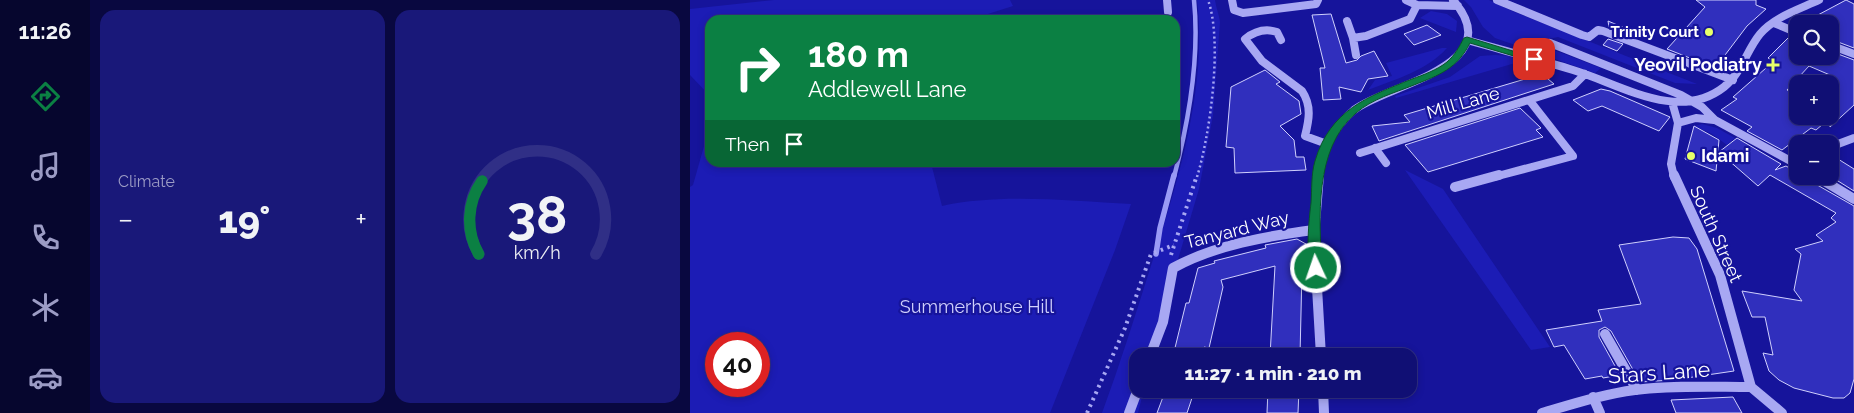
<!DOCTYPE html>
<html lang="en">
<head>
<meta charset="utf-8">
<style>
  :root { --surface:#100f74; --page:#191879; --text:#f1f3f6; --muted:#9c9cc5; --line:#302f86; --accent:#0b8043 }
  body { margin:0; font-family:Raleway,sans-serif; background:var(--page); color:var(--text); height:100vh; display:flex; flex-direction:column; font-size:19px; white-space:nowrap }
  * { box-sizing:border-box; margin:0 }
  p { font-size:16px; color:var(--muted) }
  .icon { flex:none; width:28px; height:28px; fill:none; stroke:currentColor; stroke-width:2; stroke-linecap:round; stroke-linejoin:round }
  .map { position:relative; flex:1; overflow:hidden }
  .drawer { display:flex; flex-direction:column; gap:10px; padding:10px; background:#090840; width:600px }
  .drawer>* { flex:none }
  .guide { position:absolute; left:15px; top:15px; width:475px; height:152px; border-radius:15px; box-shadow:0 2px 8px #0003,0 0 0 1px var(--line); background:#0b8043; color:#fff; overflow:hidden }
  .buttons { position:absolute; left:1099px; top:15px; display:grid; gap:10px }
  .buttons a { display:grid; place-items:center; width:50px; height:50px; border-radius:10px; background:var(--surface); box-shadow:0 2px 8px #0003,0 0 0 1px var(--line); font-size:25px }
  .speed { position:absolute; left:15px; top:332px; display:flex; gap:10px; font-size:25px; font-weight:700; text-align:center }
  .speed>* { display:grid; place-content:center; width:65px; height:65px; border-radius:50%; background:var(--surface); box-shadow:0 2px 8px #0003,0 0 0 1px var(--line); line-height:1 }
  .speed .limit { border:8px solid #d22; background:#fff; color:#111 }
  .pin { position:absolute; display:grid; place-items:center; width:42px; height:42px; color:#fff; margin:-21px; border-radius:10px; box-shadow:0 2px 8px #0006 }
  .me { position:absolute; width:55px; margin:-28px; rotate:357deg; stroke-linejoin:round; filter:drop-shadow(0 0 4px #0008) }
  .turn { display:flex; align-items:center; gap:18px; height:105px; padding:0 20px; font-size:22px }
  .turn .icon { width:65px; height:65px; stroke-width:2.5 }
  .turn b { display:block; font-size:35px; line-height:42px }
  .then { display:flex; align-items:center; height:48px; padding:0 20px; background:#0003; gap:10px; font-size:19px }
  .big { font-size:38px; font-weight:800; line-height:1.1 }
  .drawer .tile { flex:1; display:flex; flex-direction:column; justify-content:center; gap:8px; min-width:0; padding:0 18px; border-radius:15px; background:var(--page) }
  .drawer .dial { align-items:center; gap:0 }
  .dial svg { height:130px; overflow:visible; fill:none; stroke:var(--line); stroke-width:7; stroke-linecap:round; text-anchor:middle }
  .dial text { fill:var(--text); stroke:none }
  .heat { display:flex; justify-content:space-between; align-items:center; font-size:28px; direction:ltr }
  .drawer .tiles { flex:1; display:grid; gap:10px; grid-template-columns:repeat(2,1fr) }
  .trip { position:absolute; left:439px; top:348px; width:288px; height:50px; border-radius:15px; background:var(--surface); box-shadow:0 2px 8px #0003,0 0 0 1px var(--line); font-weight:800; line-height:50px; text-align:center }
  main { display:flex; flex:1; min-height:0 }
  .menu { display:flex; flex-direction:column; width:90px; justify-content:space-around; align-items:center; background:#06062e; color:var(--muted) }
  .menu .icon { width:35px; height:35px }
  .menu .on { color:var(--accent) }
  .menu b { font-size:22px; color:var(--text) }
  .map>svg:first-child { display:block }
  .green { fill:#1c1cb5; fill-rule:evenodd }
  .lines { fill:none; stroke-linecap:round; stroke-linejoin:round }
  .stream-far1 { stroke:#9a9bf6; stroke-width:4.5 }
  .stream { stroke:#9a9bf6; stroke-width:5.5 }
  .building { fill:#302fbd; stroke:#d0d0fd; fill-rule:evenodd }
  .path-far1 { stroke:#a8a8f3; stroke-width:2.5; stroke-dasharray:2 3; stroke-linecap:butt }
  .path { stroke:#a8a8f3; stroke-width:4; stroke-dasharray:2.5 4.5; stroke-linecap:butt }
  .minor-far1 { stroke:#a8a8f3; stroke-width:8 }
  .minor { stroke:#a8a8f3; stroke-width:10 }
  .route { fill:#0b8043; stroke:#07532c }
  .poi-dot { fill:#e7ff6a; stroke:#16149b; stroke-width:2 }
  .labels { text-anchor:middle; stroke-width:4.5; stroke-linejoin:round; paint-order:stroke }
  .far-poi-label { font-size:15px; font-weight:bold; fill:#fff; stroke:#16149b; text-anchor:end }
  .poi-label { font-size:18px; font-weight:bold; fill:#fff; stroke:#16149b; text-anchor:end }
  .street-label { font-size:18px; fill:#fff; stroke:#16149b }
  .park-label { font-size:18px; fill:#d0d0fd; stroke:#16149b }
  .near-street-label { font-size:21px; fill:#fff; stroke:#16149b }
</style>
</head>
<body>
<main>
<nav class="menu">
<b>11:26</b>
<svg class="icon on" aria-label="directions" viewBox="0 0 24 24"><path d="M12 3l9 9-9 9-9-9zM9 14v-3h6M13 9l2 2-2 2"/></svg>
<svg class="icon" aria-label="music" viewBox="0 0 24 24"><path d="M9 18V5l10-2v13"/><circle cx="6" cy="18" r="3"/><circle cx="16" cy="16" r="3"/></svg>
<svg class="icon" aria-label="phone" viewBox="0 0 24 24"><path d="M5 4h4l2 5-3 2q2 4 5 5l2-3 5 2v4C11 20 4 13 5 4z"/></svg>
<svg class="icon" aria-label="climate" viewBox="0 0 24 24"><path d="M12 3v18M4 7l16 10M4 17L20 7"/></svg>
<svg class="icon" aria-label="car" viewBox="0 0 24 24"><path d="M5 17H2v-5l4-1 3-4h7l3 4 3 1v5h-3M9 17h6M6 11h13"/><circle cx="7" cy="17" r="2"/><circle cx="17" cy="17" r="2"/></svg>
</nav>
<section class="drawer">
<div class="tiles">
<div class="tile"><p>Climate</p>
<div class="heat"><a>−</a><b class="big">19°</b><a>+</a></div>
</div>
<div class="tile dial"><svg viewBox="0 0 100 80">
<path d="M14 69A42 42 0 1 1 86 69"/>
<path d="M14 69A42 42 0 0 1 16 24" stroke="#0b8043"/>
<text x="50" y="56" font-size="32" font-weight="700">38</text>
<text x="50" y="72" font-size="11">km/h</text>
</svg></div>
</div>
</section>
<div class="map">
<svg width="1164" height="413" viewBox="0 0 1164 413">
  <rect width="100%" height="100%" fill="#16149b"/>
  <path class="green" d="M84 0H320L323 6 279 20H20V96L0 75V9Z
    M507 0H525C526 8 529 14 530 22L523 115 509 189 475 303 462 356H448V389H454L448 413H412C429 367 444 319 459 272 486 188 518 89 507 0Z
    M774 0H799L822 11 1007 84 985 83 868 37 853 40 848 44 911 68 905 73 805 38 793 27 781 7Z
    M741 11 757 14 767 21 766 32 730 18Z
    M752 48H757C736 71 706 79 678 90L685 80 702 76 696 63Z
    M805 55 819 56 832 61 706 98 705 96 760 77 790 56Z
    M1012 124 1027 128 1045 138 1037 145 1022 134 1004 126Z
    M20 125V162L241 163 252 206C311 193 381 201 441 204L425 250 360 413H0V187L3 185ZM26 344H69V386H26Z
    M715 170 753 189 860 347 841 350Z"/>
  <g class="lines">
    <path class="stream-far1" d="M484 177C499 120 510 59 504 0"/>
    <path class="stream" d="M466 254 470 228 484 175"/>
  </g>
  <path class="building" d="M1006 0H1066V5L1076 9 1057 26 1029 63 1024 61 1020 66 977 49 1015 7Z
    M1156 0 1164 4V48L1140 39V24H1111Z
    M641 14 656 63 667 60 671 56 684 51 698 76 678 79 671 92 649 87 651 99 633 100 630 68H635L622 15Z
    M918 21 944 32 941 36 919 27Z
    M737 25 751 35 724 45 714 34Z
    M1100 36 1108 38V56H1140V51L1164 60V105L1140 127V118L1126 130 1121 128 1092 150 1057 131 1062 127 1031 110 1047 99 1043 97 1084 61 1078 58ZM1119 66 1140 75V116H1108V95L1097 90Z
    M918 39 933 44 927 51 913 45Z
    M575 70 590 82 586 84 609 101 611 114 590 126 604 140 606 157H614L616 170 545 173 544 148 536 147 541 87Z
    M852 74 864 84 692 140 689 141 682 126 720 122 714 115Z
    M911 89 920 91 980 117 969 131 912 106 898 111 883 100Z
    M830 108 851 128 846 130 853 137 738 172 715 145Z
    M1004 126 1029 140 1026 171 995 159Z
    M1047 138 1091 164 1085 170 1096 166 1108 173V176H1119L1122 182 1164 206V379L1160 393 1154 398H1143L1104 388 1089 380 1079 371 1073 353 1083 355 1075 317H1062L1052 291 1112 301 1104 290 1111 254 1105 249 1133 241 1126 235 1146 222 1141 218 1146 213 1080 175 1068 186 1029 152Z
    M1140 154 1164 169V191L1140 176Z
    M983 237 999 238 1007 249 1044 371 983 380 950 382 921 331 915 327 909 330V337L930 375 913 378 912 376 895 379 874 345 864 347 856 330 912 321 908 310 951 304 929 245Z
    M607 239 616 244V268L612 269 610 356H580L585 266 531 280 533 287 519 348 514 347 512 356H483L496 303H499L508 268 525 263 524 261 576 248 575 245Z
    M476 389H505L497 413H467Z
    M578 389H609L608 413H577Z
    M1043 397 1052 413H986L981 400Z"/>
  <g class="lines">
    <path class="path-far1" d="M507 177C520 135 533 41 518 0"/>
    <path class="path" d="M481 255 507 175
      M397 413 435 328 461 254 484 245"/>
    <path class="minor-far1" d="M477 0 478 12
      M542 0 544 10 553 13 626 4 628 0
      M716 0 727 5 768 6
      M807 0 892 35 899 37 908 30 913 31 1043 80
      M657 21 663 38
      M1084 23 1108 33
      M591 40 587 32C575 28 565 31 555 39L572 61 612 91C622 106 619 120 615 136L637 144
      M777 40C812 50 848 59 883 70 930 84 988 123 1034 87 1052 73 1056 51 1070 34 1084 17 1110 9 1129 0
      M860 43 991 95 1012 107 1025 120 1108 165
      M1140 45 1164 54
      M666 55 663 38 676 36 720 19 727 5
      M982 102 988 123 981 164 984 177
      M988 123 1006 118 1024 120
      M1140 147 1164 138
      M685 148 696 163
      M670 153 883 86 895 74
      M629 177C632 151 644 127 664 110 697 84 821 67 763 0
      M804 177 883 156 840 101"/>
    <path class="minor" d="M629 175 624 236 631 356
      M984 175 1030 275 1061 387
      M1126 176 1164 199
      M765 187 809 175
      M915 334 947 390
      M460 356 473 322 483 268C525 245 577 236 624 230
      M1061 387 1092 413
      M633 389 634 413
      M903 397 910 413
      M439 413 448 389
      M852 413C883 404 914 394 945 390 984 385 1023 387 1061 387"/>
  </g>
  <path class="route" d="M777 37 849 59 844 62 780 43C767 69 749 75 724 85 704 93 682 99 666 113 624 148 629 219 632 268L630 271H622C615 258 619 219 621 203 622 190 621 174 625 161 640 110 677 97 722 79 733 75 747 70 757 62 765 55 769 47 774 38Z"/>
  <g class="poi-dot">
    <circle cx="1019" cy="32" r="5"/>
    <path d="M1080.5 57.5h5v5h5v5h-5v5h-5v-5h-5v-5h5z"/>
    <circle cx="1001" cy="156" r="5"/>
  </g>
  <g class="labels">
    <g class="far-poi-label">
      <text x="1009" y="37">Trinity Court</text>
    </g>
    <g class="poi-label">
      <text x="1072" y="71">Yeovil Podiatry</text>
      <text x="1011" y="162" text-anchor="start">Idami</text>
    </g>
    <g class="street-label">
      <text transform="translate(773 103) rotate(-16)" y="6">Mill Lane</text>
      <text transform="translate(547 230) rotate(-14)" y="6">Tanyard Way</text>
      <text transform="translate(1026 234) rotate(66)" y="6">South Street</text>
    </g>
    <g class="park-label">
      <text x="287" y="313">Summerhouse Hill</text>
    </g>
    <g class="near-street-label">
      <text transform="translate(969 373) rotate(-4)" y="7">Stars Lane</text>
    </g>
  </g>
</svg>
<div class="buttons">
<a><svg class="icon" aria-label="search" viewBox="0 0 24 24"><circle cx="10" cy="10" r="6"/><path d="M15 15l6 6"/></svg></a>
<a>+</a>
<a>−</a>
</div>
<div class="speed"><div class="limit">40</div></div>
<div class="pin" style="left:844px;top:59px;background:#d93025"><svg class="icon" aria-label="arrive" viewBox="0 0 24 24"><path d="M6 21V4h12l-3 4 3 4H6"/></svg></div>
<svg class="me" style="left:626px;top:268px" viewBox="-20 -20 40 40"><circle r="17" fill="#0b8043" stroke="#fff" stroke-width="3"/><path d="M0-11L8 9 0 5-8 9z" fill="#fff"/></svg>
<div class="trip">11:27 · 1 min · 210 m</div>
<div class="guide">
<div class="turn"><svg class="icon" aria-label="right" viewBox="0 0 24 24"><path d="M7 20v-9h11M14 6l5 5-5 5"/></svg><div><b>180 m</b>Addlewell Lane</div></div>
<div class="then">Then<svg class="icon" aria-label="arrive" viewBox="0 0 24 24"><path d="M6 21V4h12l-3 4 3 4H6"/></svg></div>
</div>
</div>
</main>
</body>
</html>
